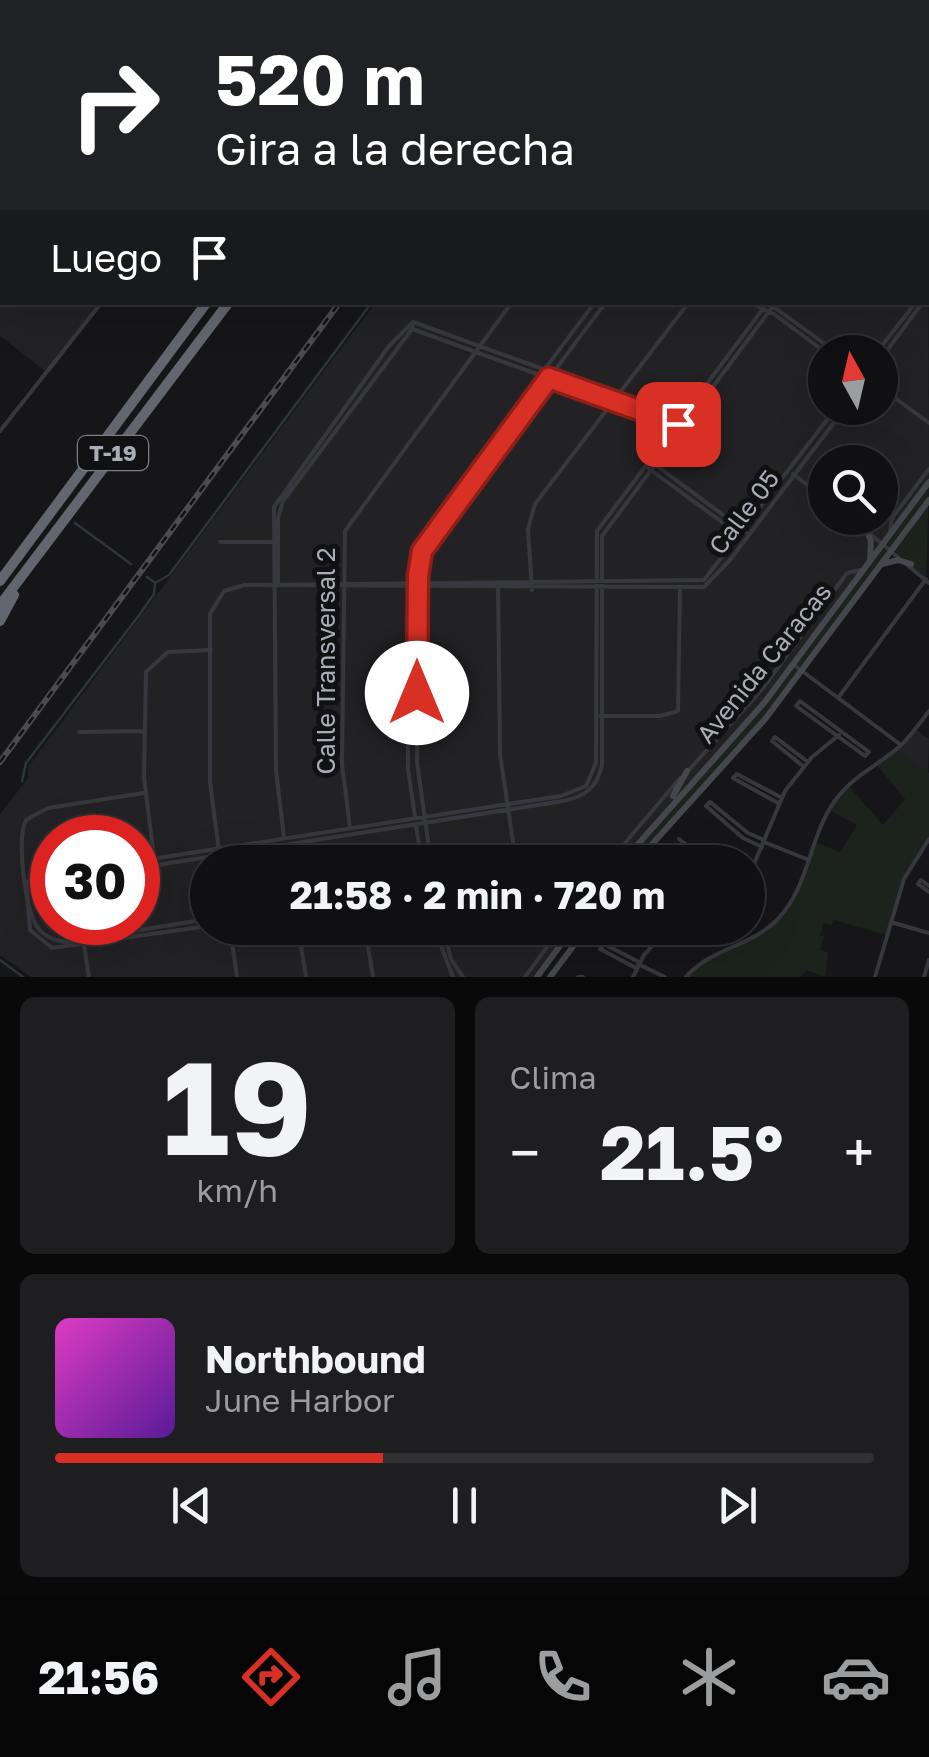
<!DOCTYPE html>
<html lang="es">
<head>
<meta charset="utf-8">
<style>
  :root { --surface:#101012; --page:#1e1e20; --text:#f1f3f6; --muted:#9c9d9f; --line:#303032; --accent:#d93025 }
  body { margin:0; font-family:"Golos Text",sans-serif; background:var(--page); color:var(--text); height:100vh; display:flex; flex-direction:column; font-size:38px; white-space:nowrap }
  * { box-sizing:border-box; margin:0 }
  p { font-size:32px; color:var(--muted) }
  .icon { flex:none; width:55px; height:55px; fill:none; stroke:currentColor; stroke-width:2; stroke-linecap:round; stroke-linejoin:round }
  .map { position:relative; height:977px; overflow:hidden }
  .sheet { display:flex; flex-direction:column; gap:20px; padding:20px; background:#09090a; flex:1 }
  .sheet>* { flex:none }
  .hud { position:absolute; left:0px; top:0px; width:930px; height:305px; box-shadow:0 10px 40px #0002,0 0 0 2px var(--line); background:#202124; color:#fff; overflow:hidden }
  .needle { width:65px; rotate:352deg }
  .buttons { position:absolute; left:808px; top:335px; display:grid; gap:20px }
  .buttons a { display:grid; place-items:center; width:90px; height:90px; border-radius:50%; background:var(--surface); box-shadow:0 10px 40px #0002,0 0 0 2px var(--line); font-size:50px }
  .speed { position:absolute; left:30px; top:815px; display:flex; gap:20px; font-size:50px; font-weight:700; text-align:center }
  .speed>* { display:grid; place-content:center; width:130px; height:130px; border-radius:50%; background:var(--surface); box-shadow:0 10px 40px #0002,0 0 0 2px var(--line); line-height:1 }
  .speed .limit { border:15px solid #d22; background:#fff; color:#111 }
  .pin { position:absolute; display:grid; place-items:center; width:85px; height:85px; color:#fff; margin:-42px; border-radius:20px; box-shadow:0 5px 15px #0006 }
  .me { position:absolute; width:110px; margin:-55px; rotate:0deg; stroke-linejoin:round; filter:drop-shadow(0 0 8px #0008) }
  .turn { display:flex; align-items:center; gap:35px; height:210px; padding:0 50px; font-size:45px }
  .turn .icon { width:130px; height:130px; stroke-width:2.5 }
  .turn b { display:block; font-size:70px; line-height:85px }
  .then { display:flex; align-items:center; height:95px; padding:0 50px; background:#0003; gap:20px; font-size:38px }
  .big { font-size:75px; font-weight:700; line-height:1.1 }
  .sheet .widget { flex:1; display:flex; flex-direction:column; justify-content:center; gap:15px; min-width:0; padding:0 35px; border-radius:15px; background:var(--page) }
  .sheet .dial { align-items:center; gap:0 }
  .dial b { font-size:130px; line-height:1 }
  .song { display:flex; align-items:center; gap:30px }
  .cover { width:120px; height:120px; border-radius:15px; background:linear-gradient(135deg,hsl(310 70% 55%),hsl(270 70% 35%)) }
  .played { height:10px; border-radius:5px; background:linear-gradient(90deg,var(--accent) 40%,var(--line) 40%) }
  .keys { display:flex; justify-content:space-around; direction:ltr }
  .heat { display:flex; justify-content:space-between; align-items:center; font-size:55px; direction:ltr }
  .sheet .tiles { flex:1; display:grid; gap:20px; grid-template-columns:1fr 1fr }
  .widget:last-child { grid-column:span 2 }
  .trip { position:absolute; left:190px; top:845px; width:575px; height:100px; border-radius:50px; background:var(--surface); box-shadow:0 10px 40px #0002,0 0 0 2px var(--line); font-weight:700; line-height:100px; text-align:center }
  .tab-bar { display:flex; height:160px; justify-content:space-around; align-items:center; background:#060607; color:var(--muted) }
  .tab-bar .icon { width:70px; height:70px }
  .tab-bar .active { color:var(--accent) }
  .tab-bar b { font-size:45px; color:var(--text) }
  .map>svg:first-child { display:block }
  .built { fill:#222225; fill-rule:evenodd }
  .green { fill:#1c231d }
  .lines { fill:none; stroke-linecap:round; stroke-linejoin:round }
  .stream { stroke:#2c353c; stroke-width:2.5 }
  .street { stroke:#37383d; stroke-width:4 }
  .secondary { stroke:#45474d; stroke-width:6 }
  .primary { stroke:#53555c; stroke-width:8 }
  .highway { stroke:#63666e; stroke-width:10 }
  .rail-casing { stroke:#4a4c52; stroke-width:6 }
  .rail { stroke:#111113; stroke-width:2.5; stroke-dasharray:8; stroke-linecap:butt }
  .route-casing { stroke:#8d1f18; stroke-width:25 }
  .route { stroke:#d93025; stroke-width:18 }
  .labels { text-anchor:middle; stroke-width:10; stroke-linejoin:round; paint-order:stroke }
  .shield { fill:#111113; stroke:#7b7e86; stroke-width:2.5 }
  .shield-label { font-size:22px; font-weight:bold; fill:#a8adb8 }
  .street-label { font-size:25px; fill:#a8adb8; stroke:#111113 }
</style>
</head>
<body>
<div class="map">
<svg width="929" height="977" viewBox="0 0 929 977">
  <rect width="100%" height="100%" fill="#161618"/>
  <path class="built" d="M599 0H910L913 2H597Z
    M928 64 929 482 764 703 622 862H208V928H573L537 977H31L0 955V814L28 778V767L375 303 928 302ZM825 352H880V408H825ZM825 462H880V518H825ZM52 838H138V922H52Z
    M0 195 2 302 102 303 49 374 0 336Z
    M915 729 929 739 928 774 896 749Z"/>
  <path class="green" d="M929 482 926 579 893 549 792 684 636 862H622L764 703Z
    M896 749 929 773V839L910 866 887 935 834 920 832 925 824 923 820 935 824 936 820 950 828 953 825 977 807 970 799 977H686C706 955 728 952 753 938 789 916 801 880 815 842L840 852 857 825 829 810 848 785 883 825 905 799 875 763Z"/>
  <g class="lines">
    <path class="stream" d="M75 523 131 564
      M147 577 154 582
      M22 781 26 763 140 614 154 594 155 583 169 575 372 302
      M0 960 23 977"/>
    <path class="street" d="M899 0 903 2
      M910 0 913 2
      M322 2 324 0
      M648 2 650 0
      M656 2 658 0
      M736 2 738 0
      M928 64 929 71
      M928 80H929
      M928 141H929
      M928 148 929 149
      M928 287 929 285
      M928 297 929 295
      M748 302 774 314 825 352
      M771 305 836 352
      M413 322 543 369
      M412 329 676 424
      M877 352 916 302
      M880 360 923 302
      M552 372 684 419
      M880 387 929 423
      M0 431 102 302
      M653 463 746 532
      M648 468 741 536
      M793 474 825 498
      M851 518 929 583
      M890 532 892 518 929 469
      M220 542H271
      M498 582 500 754 516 862
      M278 583V518L283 501 412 329 413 322
      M264 585 704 580 836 408
      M532 590 528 529 535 504 689 302
      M794 665 901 745
      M838 698 926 579
      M800 701 869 752 865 756 796 706Z
      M600 716H660L678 711 680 589
      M79 732 144 731
      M804 767 772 741 775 737 808 762
      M687 772 763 688 847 573 861 570
      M144 793 48 808 26 820C16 838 25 911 38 928 45 937 54 940 65 942L208 919
      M778 803 733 778 737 774 782 798
      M415 817 408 769V578L415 546 428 525 595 302
      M416 826 422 862
      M350 828 342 764 345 531 512 302
      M284 838 276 770 274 507 389 346 413 322
      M679 839 708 862
      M764 842 809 860
      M253 847 256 862
      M762 847 743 838 706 806 710 802 748 833 764 840
      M219 851 210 782V614L224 591 244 585 704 587 730 560 845 408
      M154 858 144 777 146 672 168 652 211 650
      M138 861 561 796 586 786 596 763 597 531 768 302
      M431 862 417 762 420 558 430 537 606 302
      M609 862 680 778
      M676 862 689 847
      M138 868 563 801C585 797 598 787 602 764V536L776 302
      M748 878 785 791 812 757 839 735
      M26 882 30 930 52 948 208 926
      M26 882 52 875
      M26 882 52 881
      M929 886 921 880 918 884 929 892
      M891 922 929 933
      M230 928 237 977
      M298 928 306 977
      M365 928 373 977
      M434 928 453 977
      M443 928 451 959 463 977
      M644 928 656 937
      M83 939 89 977
      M638 964 665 977
      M636 968 600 949 604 944 639 962
      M525 977 561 928
      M578 977H583
      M633 977 644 955 668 928
      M686 977C711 948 750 947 777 920 809 887 809 838 834 802 851 777 877 766 899 747 910 737 920 723 929 711
      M875 977 904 879 929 839
      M924 977 929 960"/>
    <path class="secondary" d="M866 529 871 541 870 561
      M882 564 898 560 911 564
      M673 796 687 771
      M622 862 764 703 929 482
      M636 862 766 718 929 500
      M537 977 573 928
      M550 977 587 928"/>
    <path class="primary" d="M433 2 435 0
      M457 2 459 0"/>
    <path class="highway" d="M413 2 415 0
      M521 2 525 0
      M0 581 207 302
      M0 605 229 302
      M0 621 14 595"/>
    <defs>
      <path id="rail" d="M565 2 567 0
        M0 762 340 302"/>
    </defs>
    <use href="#rail" class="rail-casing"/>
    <use href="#rail" class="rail"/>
  </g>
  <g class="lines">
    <defs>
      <path id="route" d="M417 693 418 576 422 551 549 378 678 424"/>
    </defs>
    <use href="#route" class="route-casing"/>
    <use href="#route" class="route"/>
  </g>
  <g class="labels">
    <rect class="shield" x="78" y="436" width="70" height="34" rx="8"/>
    <g class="shield-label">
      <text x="113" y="461">T-19</text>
    </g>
    <g class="street-label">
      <text transform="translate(744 512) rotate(-53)" y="9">Calle 05</text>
      <text transform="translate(326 661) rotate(-90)" y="9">Calle Transversal 2</text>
      <text transform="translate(764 663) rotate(-51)" y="9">Avenida Caracas</text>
    </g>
  </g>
</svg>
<div class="buttons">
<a><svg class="needle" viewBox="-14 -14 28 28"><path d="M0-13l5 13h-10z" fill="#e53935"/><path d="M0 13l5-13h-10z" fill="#9c9d9f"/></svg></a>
<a><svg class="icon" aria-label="search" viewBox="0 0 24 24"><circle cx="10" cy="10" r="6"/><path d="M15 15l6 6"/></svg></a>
</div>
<div class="speed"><div class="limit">30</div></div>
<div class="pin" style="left:678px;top:424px;background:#d93025"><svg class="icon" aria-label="arrive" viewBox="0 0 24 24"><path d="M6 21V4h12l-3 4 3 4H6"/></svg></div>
<svg class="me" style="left:417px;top:693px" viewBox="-20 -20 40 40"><circle r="19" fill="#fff"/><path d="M0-13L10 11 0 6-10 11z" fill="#d93025"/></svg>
<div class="trip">21:58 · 2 min · 720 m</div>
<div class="hud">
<div class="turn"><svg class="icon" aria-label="right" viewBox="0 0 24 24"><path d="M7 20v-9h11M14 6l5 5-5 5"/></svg><div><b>520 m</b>Gira a la derecha</div></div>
<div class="then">Luego<svg class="icon" aria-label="arrive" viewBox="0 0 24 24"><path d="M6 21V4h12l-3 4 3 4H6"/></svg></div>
</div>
</div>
<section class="sheet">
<div class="tiles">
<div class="widget dial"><b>19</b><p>km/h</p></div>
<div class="widget"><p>Clima</p>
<div class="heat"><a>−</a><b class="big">21.5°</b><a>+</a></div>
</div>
<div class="widget">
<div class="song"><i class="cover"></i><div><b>Northbound</b><p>June Harbor</p></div></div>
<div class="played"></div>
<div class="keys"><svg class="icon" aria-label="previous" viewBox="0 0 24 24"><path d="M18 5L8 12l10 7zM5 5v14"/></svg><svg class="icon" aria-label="pause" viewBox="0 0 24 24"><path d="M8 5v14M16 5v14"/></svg><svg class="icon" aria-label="next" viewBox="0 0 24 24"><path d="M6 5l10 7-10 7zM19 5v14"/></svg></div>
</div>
</div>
</section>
<nav class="tab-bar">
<b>21:56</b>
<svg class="icon active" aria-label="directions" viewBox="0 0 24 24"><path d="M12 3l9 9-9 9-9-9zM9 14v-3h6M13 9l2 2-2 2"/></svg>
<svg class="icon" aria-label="music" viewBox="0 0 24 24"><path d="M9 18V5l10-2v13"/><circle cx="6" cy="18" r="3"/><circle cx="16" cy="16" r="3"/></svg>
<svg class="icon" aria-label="phone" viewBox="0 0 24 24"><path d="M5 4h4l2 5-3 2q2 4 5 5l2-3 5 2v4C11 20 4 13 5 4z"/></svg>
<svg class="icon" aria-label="climate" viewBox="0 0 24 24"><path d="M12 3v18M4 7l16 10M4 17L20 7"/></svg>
<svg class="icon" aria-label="car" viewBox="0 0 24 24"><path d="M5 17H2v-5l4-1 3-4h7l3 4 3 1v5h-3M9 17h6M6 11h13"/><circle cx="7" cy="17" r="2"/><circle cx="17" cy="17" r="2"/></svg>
</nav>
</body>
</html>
